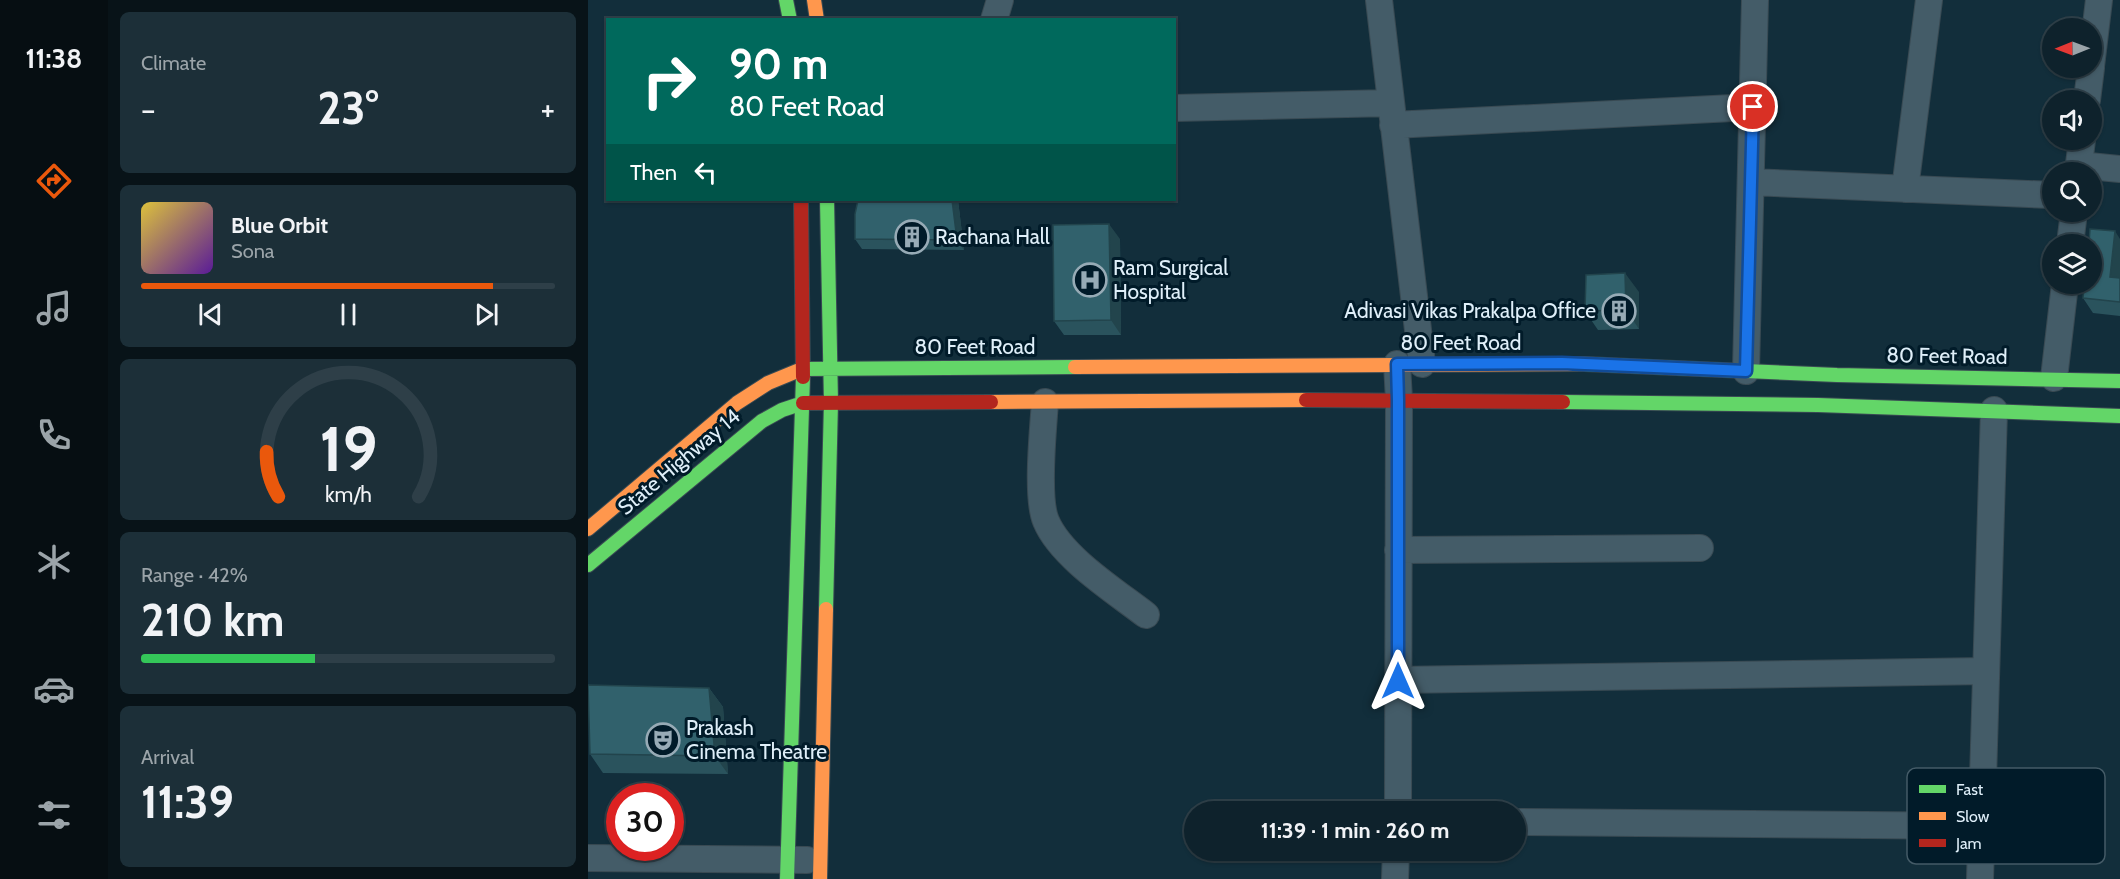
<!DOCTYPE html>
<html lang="en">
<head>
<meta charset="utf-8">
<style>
  :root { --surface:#0e222c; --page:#1c2f38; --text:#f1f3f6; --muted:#9ba4a9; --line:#2e3f48; --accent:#ea580c }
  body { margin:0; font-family:Cabin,sans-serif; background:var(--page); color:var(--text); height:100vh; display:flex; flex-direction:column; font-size:22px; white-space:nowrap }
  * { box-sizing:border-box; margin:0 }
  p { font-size:20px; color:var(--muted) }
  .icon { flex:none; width:33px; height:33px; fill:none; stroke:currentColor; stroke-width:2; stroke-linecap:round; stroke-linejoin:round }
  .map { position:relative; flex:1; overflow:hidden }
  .sheet { display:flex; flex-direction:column; gap:12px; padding:12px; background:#081318; width:480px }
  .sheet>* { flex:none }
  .banner { position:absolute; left:18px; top:18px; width:570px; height:183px; border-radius:0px; box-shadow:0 2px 4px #0004,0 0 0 2px var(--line); background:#00695c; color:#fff; overflow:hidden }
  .needle { width:39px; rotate:269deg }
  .controls { position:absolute; left:1454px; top:18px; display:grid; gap:12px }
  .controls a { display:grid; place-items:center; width:60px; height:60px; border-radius:50%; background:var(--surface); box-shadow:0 2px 4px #0004,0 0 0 2px var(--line); font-size:30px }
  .speed { position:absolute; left:18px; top:783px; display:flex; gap:12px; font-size:30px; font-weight:700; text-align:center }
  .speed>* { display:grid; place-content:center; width:78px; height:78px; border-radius:50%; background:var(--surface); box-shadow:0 2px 4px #0004,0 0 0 2px var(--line); line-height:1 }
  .speed .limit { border:9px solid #d22; background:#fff; color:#111 }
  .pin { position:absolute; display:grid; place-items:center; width:51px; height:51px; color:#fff; margin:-26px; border:3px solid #fff; border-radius:50%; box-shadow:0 2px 6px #0007 }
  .me { position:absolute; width:66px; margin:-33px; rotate:0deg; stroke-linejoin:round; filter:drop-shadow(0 0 4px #0008) }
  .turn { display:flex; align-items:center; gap:21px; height:126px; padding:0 24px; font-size:27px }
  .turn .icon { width:78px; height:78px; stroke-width:2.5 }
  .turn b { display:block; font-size:42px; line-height:51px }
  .then { display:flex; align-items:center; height:57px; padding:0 24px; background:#0003; gap:12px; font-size:22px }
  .big { font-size:45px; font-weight:700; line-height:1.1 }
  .sheet .tile { flex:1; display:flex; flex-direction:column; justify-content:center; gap:9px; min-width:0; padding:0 21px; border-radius:9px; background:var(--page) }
  .sheet .dial { align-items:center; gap:0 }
  .dial svg { height:156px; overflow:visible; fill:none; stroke:var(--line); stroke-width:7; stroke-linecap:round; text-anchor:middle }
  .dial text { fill:var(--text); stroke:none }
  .song { display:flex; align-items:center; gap:18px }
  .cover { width:72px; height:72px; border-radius:9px; background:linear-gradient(135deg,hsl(50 70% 55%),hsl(270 70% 35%)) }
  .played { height:6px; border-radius:3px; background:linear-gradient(90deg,var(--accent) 85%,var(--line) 85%) }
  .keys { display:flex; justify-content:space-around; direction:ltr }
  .heat { display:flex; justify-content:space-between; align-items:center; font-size:33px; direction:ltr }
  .charge { height:9px; border-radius:4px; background:linear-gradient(90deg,#34c759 42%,var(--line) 0) }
  .trip { position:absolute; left:596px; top:801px; width:342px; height:60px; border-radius:30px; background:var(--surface); box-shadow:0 2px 4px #0004,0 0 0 2px var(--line); font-weight:700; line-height:60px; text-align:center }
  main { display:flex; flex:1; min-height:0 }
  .tab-bar { display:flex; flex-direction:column; width:108px; justify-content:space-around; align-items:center; background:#060e12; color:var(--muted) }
  .tab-bar .icon { width:42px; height:42px }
  .tab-bar .current { color:var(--accent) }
  .tab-bar b { font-size:27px; color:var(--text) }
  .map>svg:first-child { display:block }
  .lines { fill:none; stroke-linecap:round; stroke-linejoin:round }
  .street-casing { stroke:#394a53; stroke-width:28 }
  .fast-casing { stroke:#394a53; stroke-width:16 }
  .slow-casing { stroke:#394a53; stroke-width:16 }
  .jam-casing { stroke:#394a53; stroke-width:16 }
  .street { stroke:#445c68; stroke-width:26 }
  .fast { stroke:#63d668; stroke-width:14 }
  .slow { stroke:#ff974d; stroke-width:14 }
  .jam { stroke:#b3261e; stroke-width:14 }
  .wall { fill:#2a535d }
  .shaded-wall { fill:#22444c }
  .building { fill:#31616c; stroke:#22444c; stroke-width:1.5 }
  .route-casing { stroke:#114b97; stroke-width:15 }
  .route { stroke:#1a73e8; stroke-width:10 }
  .labels { text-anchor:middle; stroke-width:6; stroke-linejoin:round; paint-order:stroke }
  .poi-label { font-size:21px; fill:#dfeff9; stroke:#011b29; text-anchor:start }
  .street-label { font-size:21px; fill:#dfeff9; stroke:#011b29 }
  .key { fill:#011b29; stroke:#445b67; stroke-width:1.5 }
  .key-label { font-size:16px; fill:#dfeff9 }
</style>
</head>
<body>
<main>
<nav class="tab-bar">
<b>11:38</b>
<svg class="icon current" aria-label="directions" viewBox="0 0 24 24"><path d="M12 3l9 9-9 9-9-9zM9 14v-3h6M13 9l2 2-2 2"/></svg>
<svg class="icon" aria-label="music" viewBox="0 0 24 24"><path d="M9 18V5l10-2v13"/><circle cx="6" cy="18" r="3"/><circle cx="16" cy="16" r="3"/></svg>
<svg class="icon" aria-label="phone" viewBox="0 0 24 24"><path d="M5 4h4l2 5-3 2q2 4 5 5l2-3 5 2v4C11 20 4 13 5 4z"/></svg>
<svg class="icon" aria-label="climate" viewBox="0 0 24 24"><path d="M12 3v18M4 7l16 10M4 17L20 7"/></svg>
<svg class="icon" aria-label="car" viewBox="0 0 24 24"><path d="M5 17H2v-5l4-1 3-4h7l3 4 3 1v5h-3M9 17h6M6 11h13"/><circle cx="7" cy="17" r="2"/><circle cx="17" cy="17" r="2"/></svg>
<svg class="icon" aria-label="filters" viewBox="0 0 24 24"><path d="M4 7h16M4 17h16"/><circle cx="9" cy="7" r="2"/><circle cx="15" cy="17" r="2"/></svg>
</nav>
<section class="sheet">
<div class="tile"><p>Climate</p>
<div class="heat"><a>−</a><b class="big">23°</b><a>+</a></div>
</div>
<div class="tile">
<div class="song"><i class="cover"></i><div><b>Blue Orbit</b><p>Sona</p></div></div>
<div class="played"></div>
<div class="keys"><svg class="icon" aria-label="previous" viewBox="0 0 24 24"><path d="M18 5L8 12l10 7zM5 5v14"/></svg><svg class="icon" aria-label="pause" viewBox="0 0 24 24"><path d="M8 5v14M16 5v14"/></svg><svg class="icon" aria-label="next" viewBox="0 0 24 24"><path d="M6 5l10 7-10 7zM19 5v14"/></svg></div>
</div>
<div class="tile dial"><svg viewBox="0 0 100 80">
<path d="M14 69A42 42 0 1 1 86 69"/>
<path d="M14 69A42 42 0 0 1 8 46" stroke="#ea580c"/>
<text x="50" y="56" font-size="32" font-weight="700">19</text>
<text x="50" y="72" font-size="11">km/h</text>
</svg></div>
<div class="tile"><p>Range · 42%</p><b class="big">210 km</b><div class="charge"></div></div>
<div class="tile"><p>Arrival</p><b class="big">11:39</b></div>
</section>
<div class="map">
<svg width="1532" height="879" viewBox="0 0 1532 879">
  <rect width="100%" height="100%" fill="#122e3b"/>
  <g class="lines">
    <defs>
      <path id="street" d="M791 0 834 364
        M406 20 412 0
        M1503 66 1511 0
        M1499 100 1503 68
        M586 108 803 103
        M805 125 1165 107
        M1491 165 1532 169
        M1490 172 1494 140
        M1163 182 1464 195
        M1317 189 1341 0
        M1482 244 1486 212
        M809 364 811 400 810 812
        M1158 371 1167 0
        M1466 378 1477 284
        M457 402C455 430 448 498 458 521 473 557 527 591 558 615
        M810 550 1112 548
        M810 680 1398 671
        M927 822 1394 826
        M0 858 219 860
        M807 879 808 850
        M1392 879 1406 410"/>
      <path id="fast" d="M198 0 202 20
        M996 364 1249 375 1532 381
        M214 369 487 367
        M975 402 1230 405 1532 416
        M0 565 174 421 194 410 215 403
        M238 609 243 402 239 200
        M199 879 215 377"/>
      <path id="slow" d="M226 0 229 20
        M487 367 996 364
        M403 402 718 400
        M0 529 149 403 180 383 214 369
        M232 879 238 609"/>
      <path id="jam" d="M213 200 215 377
        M718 400 975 402
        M215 403 403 402"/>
    </defs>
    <use href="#street" class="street-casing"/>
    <use href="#fast" class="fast-casing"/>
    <use href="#slow" class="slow-casing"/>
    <use href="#jam" class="jam-casing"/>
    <use href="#street" class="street"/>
    <use href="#fast" class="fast"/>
    <use href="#slow" class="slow"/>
    <use href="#jam" class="jam"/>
  </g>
  <path class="wall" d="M270 200H370L376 250 274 249 267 239Z
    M532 239 533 335H476L466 321Z
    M1532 239V316L1505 313 1495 298Z
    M1051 292V329L1010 330 997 311Z
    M121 688 135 707 140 774 15 773 2 754Z"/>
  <path class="shaded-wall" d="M364 200H370L376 250 369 240Z
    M521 224 532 239 533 335 523 320Z
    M1527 231 1532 239V292L1522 277Z
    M1037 273 1051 292V329L1038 310Z
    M121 688 135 707 140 774 127 756Z"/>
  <path class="building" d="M270 200H364L369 240 267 239V214Z
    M521 224 523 320 466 321 465 225Z
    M1502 229 1527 231 1522 277 1532 278V302L1495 298 1496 284H1503V244H1501Z
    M1037 273 1038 310 997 311 998 275Z
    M0 685 121 688 127 756 2 754Z"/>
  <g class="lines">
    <defs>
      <path id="route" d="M810 681V400L809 364 974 363 1158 371 1165 107"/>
    </defs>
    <use href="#route" class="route-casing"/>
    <use href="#route" class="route"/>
  </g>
  <defs>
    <symbol id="building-ring" viewBox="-11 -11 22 22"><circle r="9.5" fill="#011b29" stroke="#97abb6" stroke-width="1.5"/><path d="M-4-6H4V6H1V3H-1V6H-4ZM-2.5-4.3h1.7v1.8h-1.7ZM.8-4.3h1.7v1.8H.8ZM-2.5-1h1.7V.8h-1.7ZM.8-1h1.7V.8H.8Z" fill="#97abb6"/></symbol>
    <symbol id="hospital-ring" viewBox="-11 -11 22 22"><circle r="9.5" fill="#011b29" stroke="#97abb6" stroke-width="1.5"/><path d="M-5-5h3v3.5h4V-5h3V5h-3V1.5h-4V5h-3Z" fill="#97abb6"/></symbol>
    <symbol id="theatre-ring" viewBox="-11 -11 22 22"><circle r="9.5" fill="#011b29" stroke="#97abb6" stroke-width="1.5"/><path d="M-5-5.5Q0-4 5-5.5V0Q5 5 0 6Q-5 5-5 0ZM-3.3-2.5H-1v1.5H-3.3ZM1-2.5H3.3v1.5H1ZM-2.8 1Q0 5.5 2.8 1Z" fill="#97abb6"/></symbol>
  </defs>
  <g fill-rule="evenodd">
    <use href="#building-ring" x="305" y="218" width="38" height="38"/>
    <use href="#hospital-ring" x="483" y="261" width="38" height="38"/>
    <use href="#building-ring" x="1012" y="292" width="38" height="38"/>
    <use href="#theatre-ring" x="56" y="721" width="38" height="38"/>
  </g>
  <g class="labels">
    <g class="poi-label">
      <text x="347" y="244">Rachana Hall</text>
      <text x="525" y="275">Ram Surgical<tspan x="525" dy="24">Hospital</tspan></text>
      <text x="1008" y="318" text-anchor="end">Adivasi Vikas Prakalpa Office</text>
      <text x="98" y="735">Prakash<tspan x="98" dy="24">Cinema Theatre</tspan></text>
    </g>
    <g class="street-label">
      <text x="873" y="350">80 Feet Road</text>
      <text x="387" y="354">80 Feet Road</text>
      <text transform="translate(1359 356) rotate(1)" y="7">80 Feet Road</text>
      <text transform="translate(91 462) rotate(-40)" y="7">State Highway 14</text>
    </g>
  </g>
  <rect x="1319" y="768" width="198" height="96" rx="9" class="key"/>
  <rect x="1331" y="785" width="27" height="8" fill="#63d668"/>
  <rect x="1331" y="812" width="27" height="8" fill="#ff974d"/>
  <rect x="1331" y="839" width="27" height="8" fill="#b3261e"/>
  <g class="key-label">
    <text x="1368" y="795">Fast</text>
    <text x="1368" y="822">Slow</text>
    <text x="1368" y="849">Jam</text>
  </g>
</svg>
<div class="controls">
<a><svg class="needle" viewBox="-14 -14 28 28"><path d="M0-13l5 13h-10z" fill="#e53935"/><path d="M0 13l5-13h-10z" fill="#9ba4a9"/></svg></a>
<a><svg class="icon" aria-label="sound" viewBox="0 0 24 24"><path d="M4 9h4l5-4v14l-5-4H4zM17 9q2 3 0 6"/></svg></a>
<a><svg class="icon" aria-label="search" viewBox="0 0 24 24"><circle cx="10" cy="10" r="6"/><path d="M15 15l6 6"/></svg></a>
<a><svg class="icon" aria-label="layers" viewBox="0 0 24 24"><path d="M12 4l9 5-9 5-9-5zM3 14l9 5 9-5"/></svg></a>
</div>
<div class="speed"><div class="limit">30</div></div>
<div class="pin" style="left:1165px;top:107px;background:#d93025"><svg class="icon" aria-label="arrive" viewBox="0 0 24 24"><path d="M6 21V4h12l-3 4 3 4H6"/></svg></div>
<svg class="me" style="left:810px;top:681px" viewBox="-20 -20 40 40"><path d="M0-17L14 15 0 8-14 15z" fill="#1a73e8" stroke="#fff" stroke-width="4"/></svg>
<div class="trip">11:39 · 1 min · 260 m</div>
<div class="banner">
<div class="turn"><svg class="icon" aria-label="right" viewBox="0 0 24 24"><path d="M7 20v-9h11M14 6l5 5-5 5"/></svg><div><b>90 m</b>80 Feet Road</div></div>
<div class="then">Then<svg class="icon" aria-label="left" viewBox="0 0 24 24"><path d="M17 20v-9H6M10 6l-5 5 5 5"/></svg></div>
</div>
</div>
</main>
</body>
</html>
